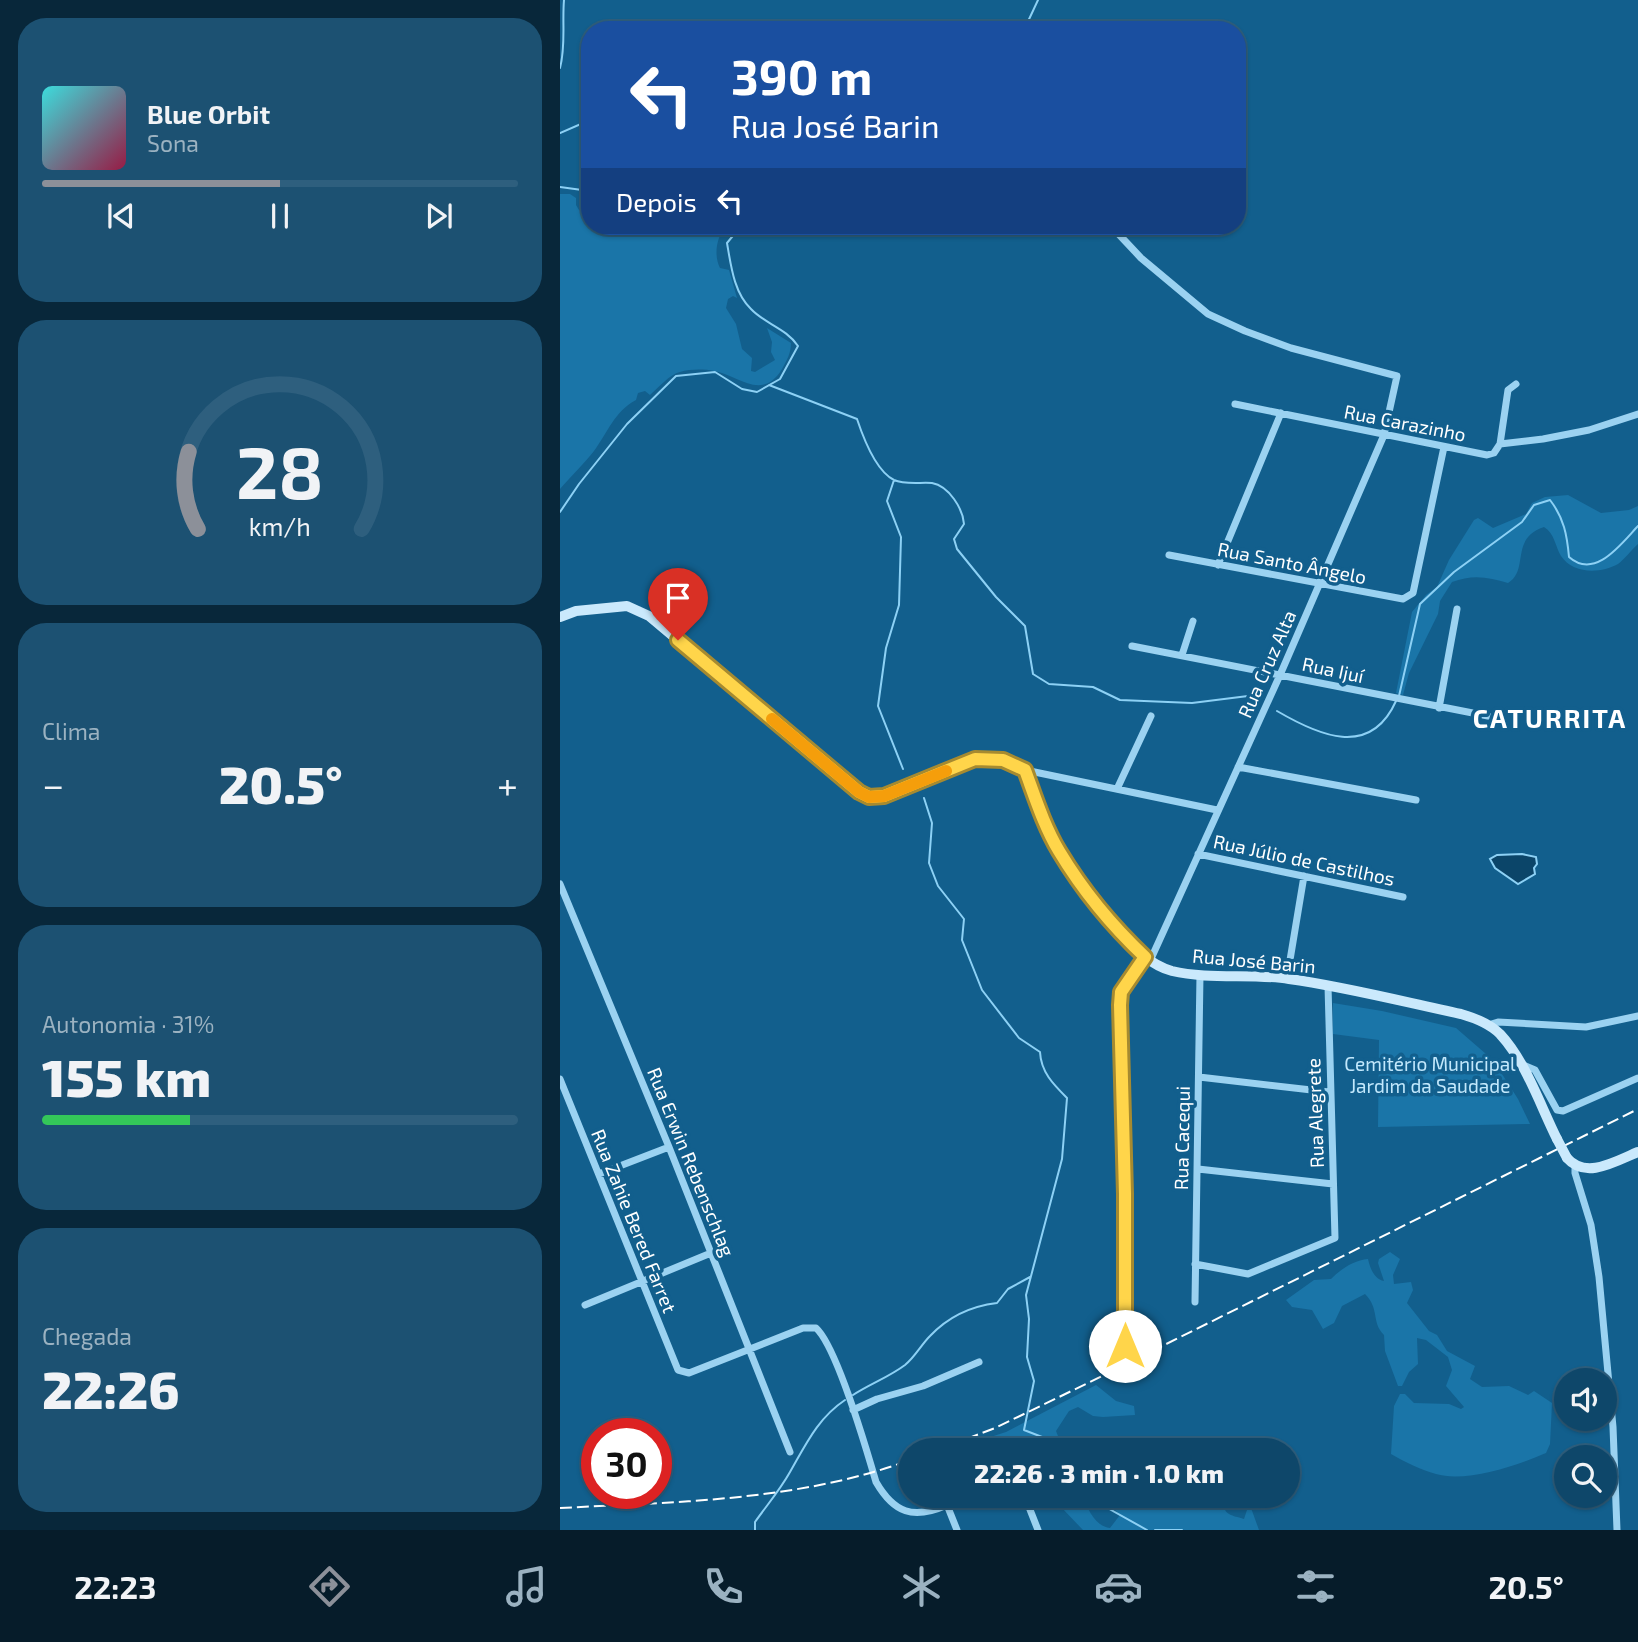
<!DOCTYPE html>
<html lang="pt">
<head>
<meta charset="utf-8">
<style>
  :root { --surface:#0e476a; --page:#1c5172; --text:#f1f3f6; --muted:#9bb2c1; --line:#2e5f7e; --accent:#8c9099 }
  body { margin:0; font-family:"Exo 2",sans-serif; background:var(--page); color:var(--text); height:100vh; display:flex; flex-direction:column; font-size:26px; white-space:nowrap }
  * { box-sizing:border-box; margin:0 }
  p { font-size:23px; color:var(--muted) }
  .icon { flex:none; width:38px; height:38px; fill:none; stroke:currentColor; stroke-width:2; stroke-linecap:round; stroke-linejoin:round }
  .map { position:relative; flex:1; overflow:hidden }
  .drawer { display:flex; flex-direction:column; gap:18px; padding:18px; background:#08273a; width:560px }
  .drawer>* { flex:none }
  .banner { position:absolute; left:21px; top:21px; width:665px; height:214px; border-radius:28px; box-shadow:0 2px 5px #0004,0 0 0 2px var(--line); background:#1a4fa0; color:#fff; overflow:hidden }
  .fabs { position:absolute; left:994px; top:1368px; display:grid; gap:14px }
  .fabs a { display:grid; place-items:center; width:63px; height:63px; border-radius:50%; background:var(--surface); box-shadow:0 2px 5px #0004,0 0 0 2px var(--line); font-size:35px }
  .speed { position:absolute; left:21px; top:1418px; display:flex; gap:14px; font-size:35px; font-weight:700; text-align:center }
  .speed>* { display:grid; place-content:center; width:91px; height:91px; border-radius:50%; background:var(--surface); box-shadow:0 2px 5px #0004,0 0 0 2px var(--line); line-height:1 }
  .speed .limit { border:10px solid #d22; background:#fff; color:#111 }
  .pin { position:absolute; display:grid; place-items:center; width:60px; height:60px; color:#fff; margin:-72px -30px; border-radius:50% 50% 50% 0; rotate:-45deg; box-shadow:0 0 7px #0007 }
  .pin .icon { rotate:45deg }
  .me { position:absolute; width:77px; margin:-38px; rotate:0deg; stroke-linejoin:round; filter:drop-shadow(0 0 5px #0008) }
  .turn { display:flex; align-items:center; gap:24px; height:147px; padding:0 35px; font-size:32px }
  .turn .icon { width:91px; height:91px; stroke-width:2.5 }
  .turn b { display:block; font-size:49px; line-height:60px }
  .then { display:flex; align-items:center; height:66px; padding:0 35px; background:#0003; gap:14px; font-size:26px }
  .big { font-size:52px; font-weight:800; line-height:1.1 }
  .drawer .card { flex:1; display:flex; flex-direction:column; justify-content:center; gap:10px; min-width:0; padding:0 24px; border-radius:28px; background:var(--page) }
  .drawer .dial { align-items:center; gap:0 }
  .dial svg { height:182px; overflow:visible; fill:none; stroke:var(--line); stroke-width:7; stroke-linecap:round; text-anchor:middle }
  .dial text { fill:var(--text); stroke:none }
  .song { display:flex; align-items:center; gap:21px }
  .cover { width:84px; height:84px; border-radius:10px; background:linear-gradient(135deg,hsl(180 70% 55%),hsl(340 70% 35%)) }
  .played { height:7px; border-radius:4px; background:linear-gradient(90deg,var(--accent) 50%,var(--line) 50%) }
  .keys { display:flex; justify-content:space-around; direction:ltr }
  .heat { display:flex; justify-content:space-between; align-items:center; font-size:38px; direction:ltr }
  .charge { height:10px; border-radius:5px; background:linear-gradient(90deg,#34c759 31%,var(--line) 0) }
  .trip { position:absolute; left:338px; top:1438px; width:402px; height:70px; border-radius:35px; background:var(--surface); box-shadow:0 2px 5px #0004,0 0 0 2px var(--line); font-weight:800; line-height:70px; text-align:center }
  .tab-bar { display:flex; height:112px; justify-content:space-around; align-items:center; background:#061c2a; color:var(--muted) }
  .tab-bar .icon { width:49px; height:49px }
  .tab-bar .on { color:var(--accent) }
  .tab-bar b { font-size:32px; color:var(--text) }
  main { display:flex; flex:1; min-height:0 }
  .map>svg:first-child { display:block }
  .green { fill:#1a75a8 }
  .water { fill:#0b4569; stroke:#8dd1f5; stroke-width:2 }
  .lines { fill:none; stroke-linecap:round; stroke-linejoin:round }
  .stream { stroke:#8dd1f5; stroke-width:2 }
  .minor { stroke:#9bd2f1; stroke-width:7 }
  .secondary { stroke:#cae9fc; stroke-width:10 }
  .rail { stroke:#fff; stroke-width:2; stroke-dasharray:12 5; stroke-linecap:butt }
  .secondary-bridge { stroke:#cae9fc; stroke-width:10 }
  .route-casing { stroke:#a68a30; stroke-width:18 }
  .route { stroke:#ffd54a; stroke-width:12 }
  .slow { stroke:#f59e0b; stroke-width:12 }
  .labels { text-anchor:middle; stroke-width:7; stroke-linejoin:round; paint-order:stroke }
  .street-label { font-size:19px; fill:#fff; stroke:#125f8d }
  .park-label { font-size:19px; fill:#c2e8fc; stroke:#125f8d }
  .district-label { font-size:26px; font-weight:bold; letter-spacing:2px; fill:#fff; stroke:#125f8d }
</style>
</head>
<body>
<main>
<section class="drawer">
<div class="card">
<div class="song"><i class="cover"></i><div><b>Blue Orbit</b><p>Sona</p></div></div>
<div class="played"></div>
<div class="keys"><svg class="icon" aria-label="previous" viewBox="0 0 24 24"><path d="M18 5L8 12l10 7zM5 5v14"/></svg><svg class="icon" aria-label="pause" viewBox="0 0 24 24"><path d="M8 5v14M16 5v14"/></svg><svg class="icon" aria-label="next" viewBox="0 0 24 24"><path d="M6 5l10 7-10 7zM19 5v14"/></svg></div>
</div>
<div class="card dial"><svg viewBox="0 0 100 80">
<path d="M14 69A42 42 0 1 1 86 69"/>
<path d="M14 69A42 42 0 0 1 10 35" stroke="#8c9099"/>
<text x="50" y="56" font-size="32" font-weight="700">28</text>
<text x="50" y="72" font-size="11">km/h</text>
</svg></div>
<div class="card"><p>Clima</p>
<div class="heat"><a>−</a><b class="big">20.5°</b><a>+</a></div>
</div>
<div class="card"><p>Autonomia · 31%</p><b class="big">155 km</b><div class="charge"></div></div>
<div class="card"><p>Chegada</p><b class="big">22:26</b></div>
</section>
<div class="map">
<svg width="1078" height="1530" viewBox="0 0 1078 1530">
  <rect width="100%" height="100%" fill="#125f8d"/>
  <path class="green" d="M0 194H10L16 198V205L19 210 30 213V226H175L164 228C156 240 154 256 160 268L169 270 177 298 173 296 168 299 166 308 176 324 182 349 192 358 191 371 195 372 215 360 211 352 212 342 207 328 231 343C231 353 227 360 222 369 202 402 178 375 154 371 144 369 130 369 120 372 110 374 98 388 90 395L85 391 78 393 76 400C54 412 48 432 34 451 24 464 11 476 0 489Z
    M1008 495 1041 513 1069 510 1078 506V544C1071 550 1065 559 1058 564 1040 574 1013 574 1001 556 995 546 995 534 984 527 949 539 970 569 948 583 929 577 912 574 892 582L880 601 878 614 849 673 843 695 836 693 852 612 866 595 877 587 889 560 914 520 918 518 933 528 966 514 972 503 985 497Z
    M773 1003 822 1011 896 1028 933 1060 958 1099 970 1124 818 1127 819 1040 773 1034Z
    M830 1252 840 1259 833 1275 834 1284 851 1282 853 1290 847 1303 869 1331 877 1335 887 1351 915 1366 910 1379 922 1387 949 1386 968 1395 974 1391 992 1403 990 1444 986 1453C958 1465 906 1483 876 1474 861 1470 845 1462 831 1454L834 1406 840 1394H845L854 1403 889 1404 901 1409 904 1407 886 1386 892 1370 888 1357 866 1340 857 1338 858 1364 849 1372 842 1386H838L825 1351 824 1335C811 1322 820 1309 805 1294L782 1306 774 1323 763 1329 752 1310 732 1307 726 1300 754 1280 771 1279C781 1269 794 1260 808 1259 810 1268 814 1279 824 1281L818 1263 819 1259Z
    M536 1385 556 1401 574 1406 575 1415 543 1417 533 1416 518 1407 509 1411 496 1431 504 1451H406L402 1449 418 1441 446 1432Z
    M500 1496H523C528 1510 535 1526 550 1528L560 1515 554 1509 552 1500 556 1496H685L676 1497 664 1505C664 1516 676 1516 684 1519L687 1510 691 1508 699 1530H523L500 1506Z"/>
  <path class="water" d="M962 854 976 857 977 864 974 868 975 874 958 884 935 868 930 859 937 855Z"/>
  <g class="lines">
    <path class="stream" d="M464 30 478 0
      M0 68C6 46 2 23 4 0
      M0 133 30 120
      M0 187 22 190 30 187
      M209 385 297 419C303 437 316 471 334 480 345 485 361 482 372 483 389 486 403 509 404 524L394 539 397 549 436 597 465 626 473 674 489 684 533 687 560 700 632 703 688 696
      M334 480 327 501 341 537 339 605 326 648 318 706 343 769
      M0 512 19 484 67 424 116 376 155 372 182 389 197 392 220 379 238 346C226 328 205 324 191 309 174 293 171 266 167 243L181 226
      M839 696 860 604 894 572 962 522 974 505 990 500C1004 518 1007 535 1009 557 1035 580 1061 544 1078 526
      M717 711C758 735 810 759 836 701
      M364 798 372 823 369 863 378 886 404 919 402 940 422 990 459 1038 480 1052C481 1072 493 1084 507 1098L502 1159 466 1295 469 1319 467 1357 474 1381 464 1430 495 1442 496 1451
      M293 1395C310 1384 329 1377 345 1365 355 1357 361 1345 370 1336 388 1317 412 1306 437 1303L448 1289 470 1277
      M526 1496 587 1530
      M195 1530V1522C207 1505 220 1490 230 1472 246 1444 258 1418 285 1400
      M595 1530H622"/>
    <path class="minor" d="M551 226 581 258 648 314 685 331 731 348 837 376 824 435 720 675 590 961
      M675 404 927 455 934 453 940 444 948 390 956 384
      M940 444 983 439 1029 430 1078 414
      M609 555 843 599 853 593 884 447
      M658 565 721 413
      M572 646 928 716
      M622 655 633 621
      M879 708 897 609
      M678 767 856 800
      M465 770 657 810
      M557 789 591 716
      M638 854 843 897
      M0 884 109 1147 230 1452
      M727 978 744 876
      M928 1025 938 1022 1026 1027 1078 1016
      M961 1064 975 1070 997 1110 1003 1111 1078 1078
      M639 1077 769 1092
      M0 1079 118 1370 129 1373 243 1328H256C276 1346 307 1451 316 1482 334 1513 353 1520 387 1505L397 1530
      M1015 1166V1173L1031 1225 1039 1277 1053 1427 1057 1530
      M638 1169 773 1184
      M39 1174 109 1147
      M635 1264 688 1274 775 1238 768 986
      M635 1302 640 975
      M25 1305 151 1253
      M565 1346V1194L560 1005 561 992 585 957
      M293 1410 317 1399 363 1386 419 1362
      M461 1496 467 1502 478 1530"/>
    <path class="secondary" d="M0 617 16 611 67 606 89 616 299 792 309 797 324 796 415 759 443 760 465 770C475 797 484 824 498 849 518 886 570 960 612 971 650 980 691 973 729 979 787 987 844 1002 901 1014 915 1018 930 1024 940 1034 966 1062 980 1105 997 1139
      M1007 1158C1026 1180 1056 1161 1078 1152"/>
    <path class="rail" d="M375 1451 435 1428 528 1383 1078 1109
      M0 1508C117 1502 239 1501 350 1460"/>
    <path class="secondary-bridge" d="M997 1139 1007 1158"/>
  </g>
  <g class="lines">
    <defs>
      <path id="route" d="M118 640 299 792 309 797 324 796 415 759 443 760 465 770C475 797 484 826 499 851 523 891 551 925 585 957L561 992 560 1005 565 1194V1346"/>
    </defs>
    <use href="#route" class="route-casing"/>
    <use href="#route" class="route"/>
    <path class="slow" d="M212 719 299 792 309 797 324 796 386 771"/>
  </g>
  <g class="labels">
    <g class="street-label">
      <text transform="translate(845 423) rotate(11)" y="7">Rua Carazinho</text>
      <text transform="translate(732 563) rotate(11)" y="7">Rua Santo Ângelo</text>
      <text transform="translate(707 664) rotate(-66)" y="7">Rua Cruz Alta</text>
      <text transform="translate(773 670) rotate(12)" y="7">Rua Ijuí</text>
      <text transform="translate(744 860) rotate(12)" y="7">Rua Júlio de Castilhos</text>
      <text transform="translate(694 961) rotate(5)" y="7">Rua José Barin</text>
      <text transform="translate(755 1113) rotate(-92)" y="7">Rua Alegrete</text>
      <text transform="translate(622 1138) rotate(-89)" y="7">Rua Cacequi</text>
      <text transform="translate(131 1162) rotate(68)" y="7">Rua Erwin Rebenschlag</text>
      <text transform="translate(74 1221) rotate(68)" y="7">Rua Zahie Bered Farret</text>
    </g>
    <g class="park-label">
      <text x="870" y="1071">Cemitério Municipal<tspan x="870" dy="22">Jardim da Saudade</tspan></text>
    </g>
    <g class="district-label">
      <text x="990" y="728">CATURRITA</text>
    </g>
  </g>
</svg>
<div class="fabs">
<a><svg class="icon" aria-label="sound" viewBox="0 0 24 24"><path d="M4 9h4l5-4v14l-5-4H4zM17 9q2 3 0 6"/></svg></a>
<a><svg class="icon" aria-label="search" viewBox="0 0 24 24"><circle cx="10" cy="10" r="6"/><path d="M15 15l6 6"/></svg></a>
</div>
<div class="speed"><div class="limit">30</div></div>
<div class="pin" style="left:118px;top:640px;background:#d93025"><svg class="icon" aria-label="arrive" viewBox="0 0 24 24"><path d="M6 21V4h12l-3 4 3 4H6"/></svg></div>
<svg class="me" style="left:565px;top:1346px" viewBox="-20 -20 40 40"><circle r="19" fill="#fff"/><path d="M0-13L10 11 0 6-10 11z" fill="#ffd54a"/></svg>
<div class="trip">22:26 · 3 min · 1.0 km</div>
<div class="banner">
<div class="turn"><svg class="icon" aria-label="left" viewBox="0 0 24 24"><path d="M17 20v-9H6M10 6l-5 5 5 5"/></svg><div><b>390 m</b>Rua José Barin</div></div>
<div class="then">Depois<svg class="icon" aria-label="left" viewBox="0 0 24 24"><path d="M17 20v-9H6M10 6l-5 5 5 5"/></svg></div>
</div>
</div>
</main>
<nav class="tab-bar">
<b>22:23</b>
<svg class="icon on" aria-label="directions" viewBox="0 0 24 24"><path d="M12 3l9 9-9 9-9-9zM9 14v-3h6M13 9l2 2-2 2"/></svg>
<svg class="icon" aria-label="music" viewBox="0 0 24 24"><path d="M9 18V5l10-2v13"/><circle cx="6" cy="18" r="3"/><circle cx="16" cy="16" r="3"/></svg>
<svg class="icon" aria-label="phone" viewBox="0 0 24 24"><path d="M5 4h4l2 5-3 2q2 4 5 5l2-3 5 2v4C11 20 4 13 5 4z"/></svg>
<svg class="icon" aria-label="climate" viewBox="0 0 24 24"><path d="M12 3v18M4 7l16 10M4 17L20 7"/></svg>
<svg class="icon" aria-label="car" viewBox="0 0 24 24"><path d="M5 17H2v-5l4-1 3-4h7l3 4 3 1v5h-3M9 17h6M6 11h13"/><circle cx="7" cy="17" r="2"/><circle cx="17" cy="17" r="2"/></svg>
<svg class="icon" aria-label="filters" viewBox="0 0 24 24"><path d="M4 7h16M4 17h16"/><circle cx="9" cy="7" r="2"/><circle cx="15" cy="17" r="2"/></svg>
<b>20.5°</b>
</nav>
</body>
</html>
